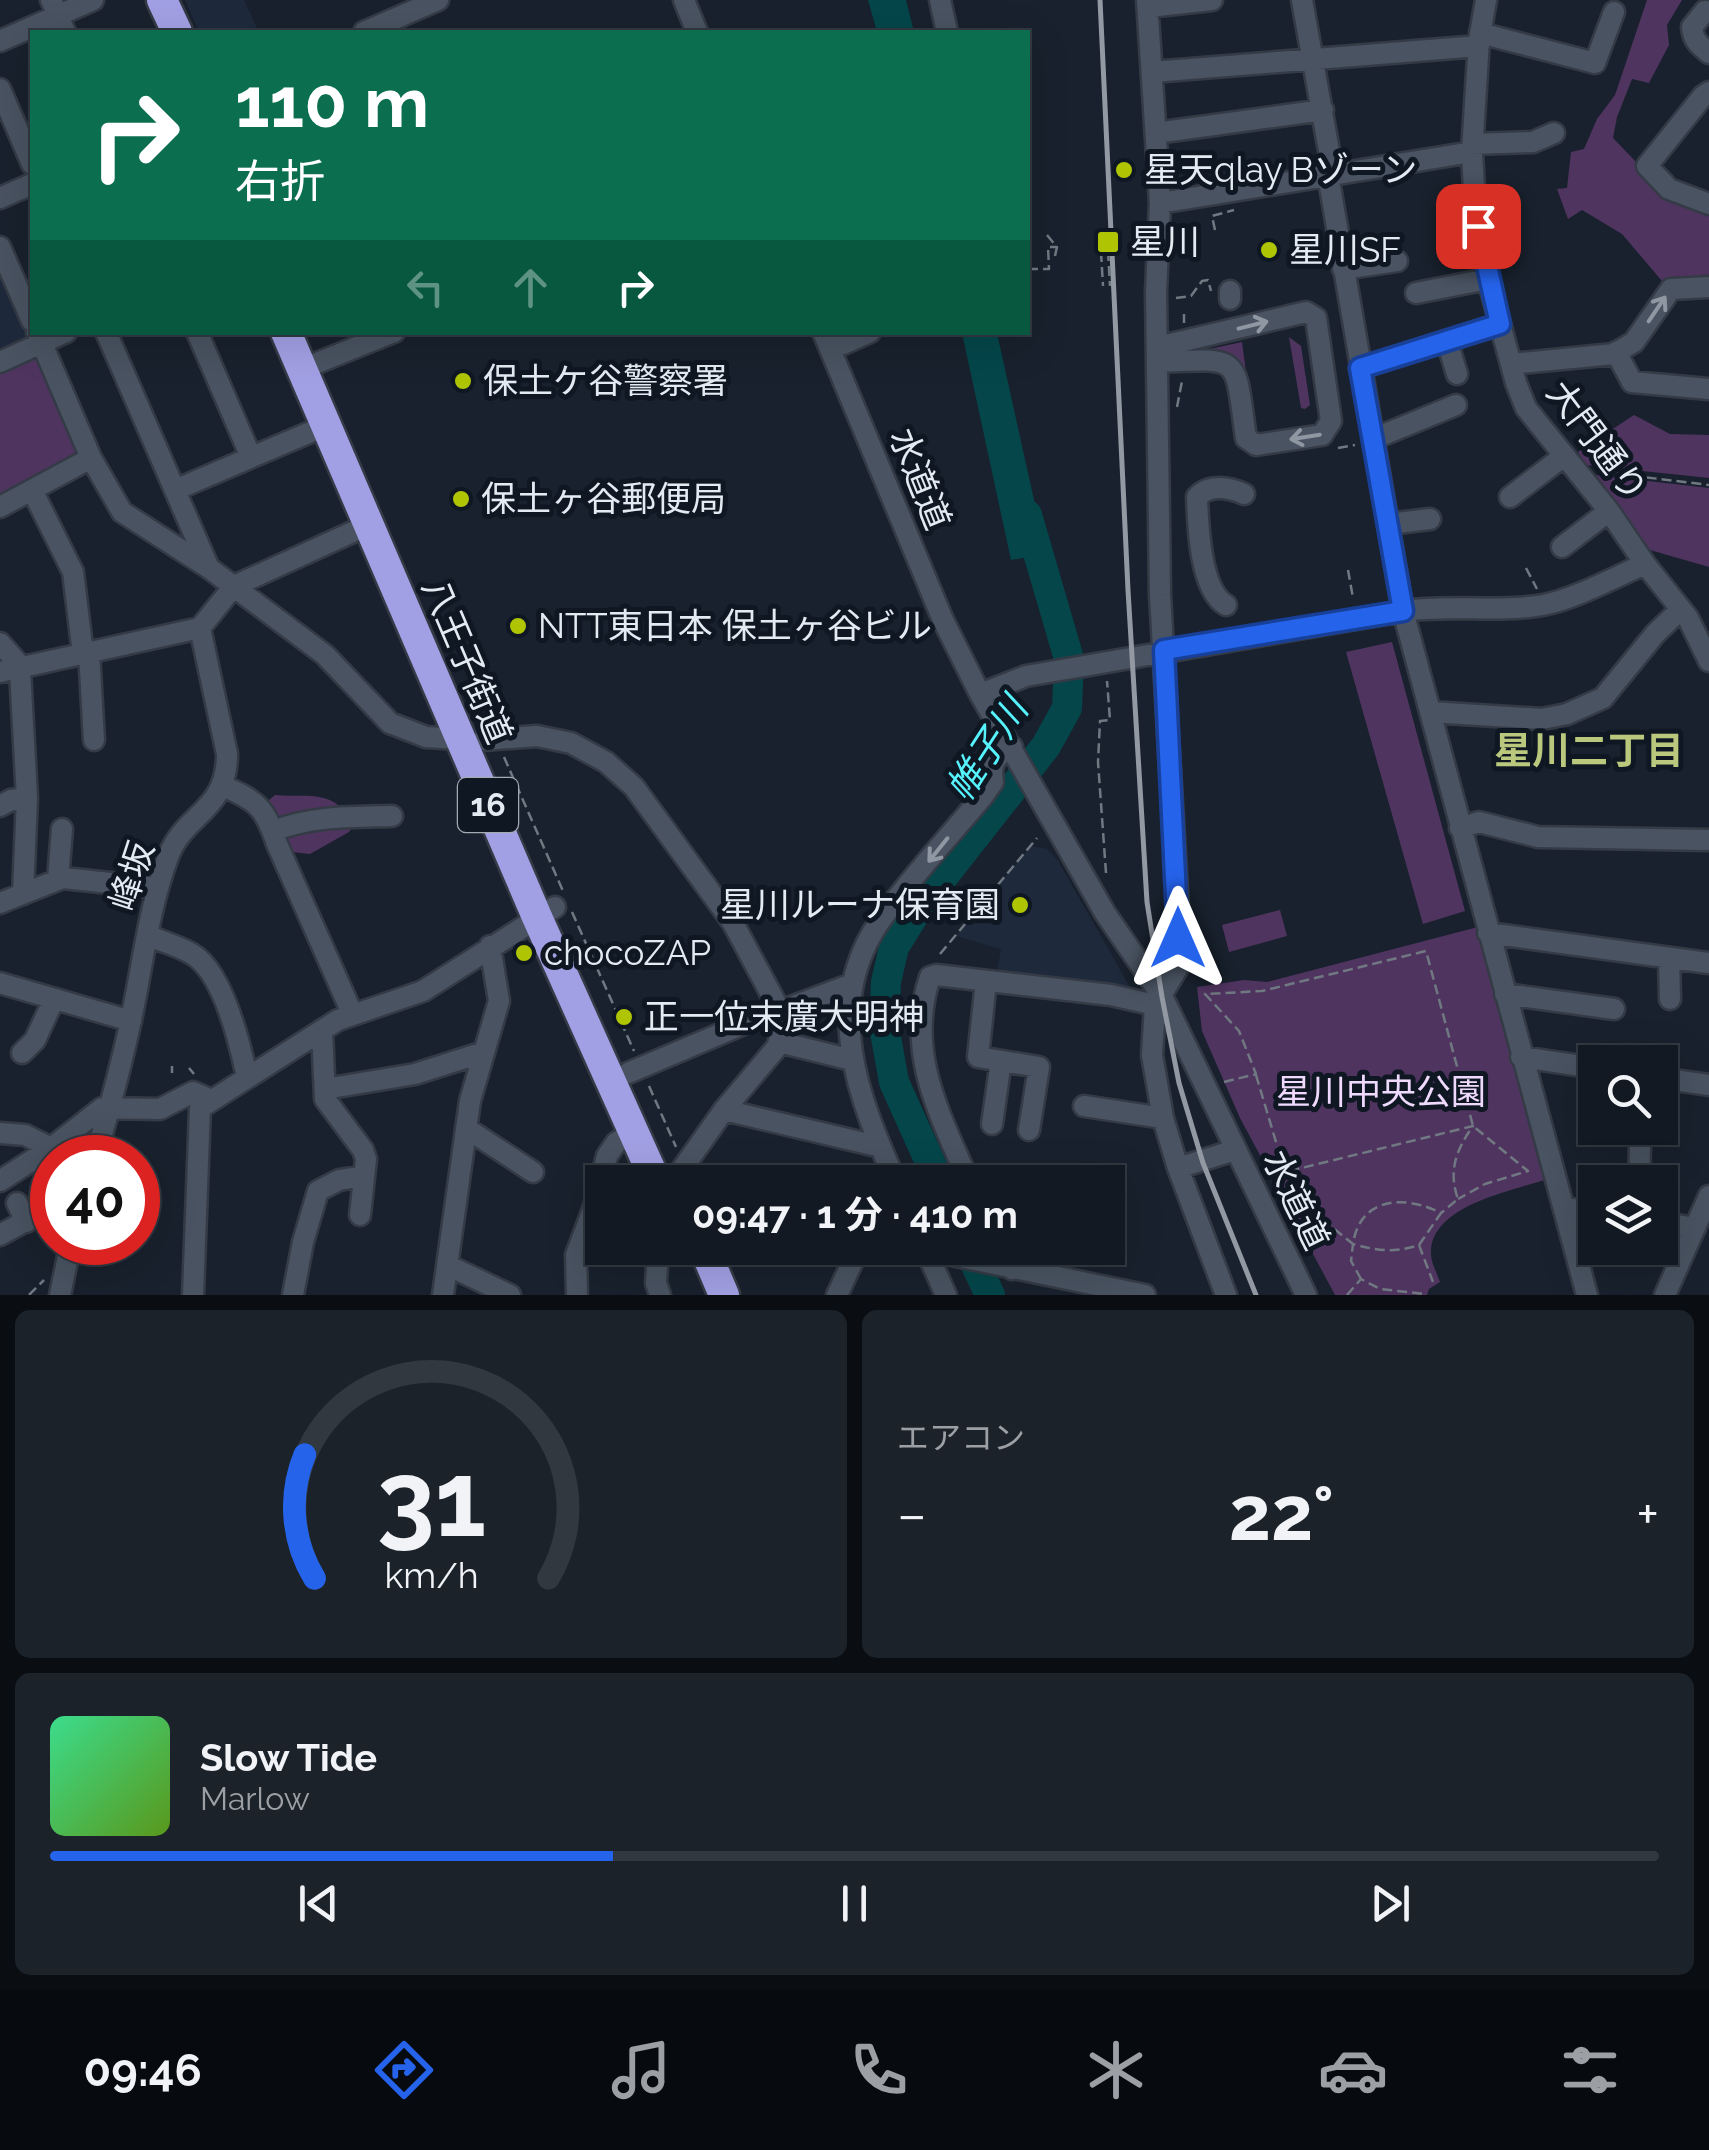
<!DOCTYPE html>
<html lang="ja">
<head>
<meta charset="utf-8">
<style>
  :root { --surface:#121922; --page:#1b222a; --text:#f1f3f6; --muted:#9ca0a5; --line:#313840; --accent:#2563eb }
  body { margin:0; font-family:Raleway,"Noto Sans JP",sans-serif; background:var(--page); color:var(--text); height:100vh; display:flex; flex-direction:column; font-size:38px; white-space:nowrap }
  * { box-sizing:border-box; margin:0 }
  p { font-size:32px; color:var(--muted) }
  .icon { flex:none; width:55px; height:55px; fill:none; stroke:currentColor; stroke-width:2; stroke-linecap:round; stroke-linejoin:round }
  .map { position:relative; height:1295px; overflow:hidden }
  .details { display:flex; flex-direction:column; gap:15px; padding:15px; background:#0a0e13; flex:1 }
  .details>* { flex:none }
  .banner { position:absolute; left:30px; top:30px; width:1000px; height:305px; border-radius:0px; box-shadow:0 10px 40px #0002,0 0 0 2px var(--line); background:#0b6e4f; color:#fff; overflow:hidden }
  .controls { position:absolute; left:1578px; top:1045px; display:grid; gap:20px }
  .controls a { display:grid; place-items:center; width:100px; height:100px; border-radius:0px; background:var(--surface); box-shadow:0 10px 40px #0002,0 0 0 2px var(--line); font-size:50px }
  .speed { position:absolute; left:30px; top:1135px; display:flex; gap:20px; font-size:50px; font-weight:700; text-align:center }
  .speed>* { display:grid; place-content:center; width:130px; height:130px; border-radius:50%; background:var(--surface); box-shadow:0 10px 40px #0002,0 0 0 2px var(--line); line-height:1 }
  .speed .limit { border:15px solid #d22; background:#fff; color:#111 }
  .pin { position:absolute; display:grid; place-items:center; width:85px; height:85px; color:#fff; margin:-42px; border-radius:20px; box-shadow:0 5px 15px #0006 }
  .me { position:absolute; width:110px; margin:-55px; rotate:0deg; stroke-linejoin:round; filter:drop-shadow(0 0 8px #0008) }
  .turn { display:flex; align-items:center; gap:35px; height:210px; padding:0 40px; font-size:45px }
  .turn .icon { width:130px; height:130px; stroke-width:2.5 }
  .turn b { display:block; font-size:70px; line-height:85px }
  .lanes { display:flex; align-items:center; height:95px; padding:0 40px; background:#0003; justify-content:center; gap:50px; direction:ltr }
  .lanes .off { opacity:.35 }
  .big { font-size:75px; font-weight:700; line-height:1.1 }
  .details .tile { flex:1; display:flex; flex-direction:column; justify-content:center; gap:15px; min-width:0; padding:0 35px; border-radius:15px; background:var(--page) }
  .details .dial { align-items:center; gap:0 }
  .dial svg { height:260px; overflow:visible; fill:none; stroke:var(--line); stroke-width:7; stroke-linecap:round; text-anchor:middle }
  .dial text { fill:var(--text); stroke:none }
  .song { display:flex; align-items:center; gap:30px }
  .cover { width:120px; height:120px; border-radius:15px; background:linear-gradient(135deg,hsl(150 70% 55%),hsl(90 70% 35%)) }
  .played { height:10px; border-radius:5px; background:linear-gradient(90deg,var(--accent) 35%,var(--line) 35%) }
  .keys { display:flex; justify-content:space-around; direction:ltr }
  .heat { display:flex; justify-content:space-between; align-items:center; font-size:55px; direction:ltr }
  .details .tiles { flex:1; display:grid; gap:15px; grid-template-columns:1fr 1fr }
  .tile:last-child { grid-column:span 2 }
  .trip { position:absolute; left:585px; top:1165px; width:540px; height:100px; border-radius:0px; background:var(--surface); box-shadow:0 10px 40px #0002,0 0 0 2px var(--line); font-weight:700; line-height:100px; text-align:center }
  .tabs { display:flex; height:160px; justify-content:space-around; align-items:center; background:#070a0e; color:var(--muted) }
  .tabs .icon { width:70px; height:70px }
  .tabs .active { color:var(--accent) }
  .tabs b { font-size:45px; color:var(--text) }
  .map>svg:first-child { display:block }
  .built { fill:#1e2a3c }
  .green { fill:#503460 }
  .water { fill:#04464a }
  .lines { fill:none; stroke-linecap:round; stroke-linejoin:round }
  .river { stroke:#04464a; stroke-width:30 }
  .minor-casing { stroke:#353b46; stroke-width:25 }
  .highway-casing { stroke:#353b46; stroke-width:35 }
  .path { stroke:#707882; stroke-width:2.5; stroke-dasharray:10 5; stroke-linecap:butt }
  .minor { stroke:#495361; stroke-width:20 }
  .highway { stroke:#a2a0e4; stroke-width:30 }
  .rail { stroke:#9299a3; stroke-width:5 }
  .oneway { stroke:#8f97a2 }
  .route-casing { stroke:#184099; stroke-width:25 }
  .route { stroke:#2563eb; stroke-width:18 }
  .poi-dot { fill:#afc504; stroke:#0f1723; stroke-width:4 }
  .labels { text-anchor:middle; stroke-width:10; stroke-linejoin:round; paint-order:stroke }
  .shield { fill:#0f1723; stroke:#a4abb4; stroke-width:2.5 }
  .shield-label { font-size:32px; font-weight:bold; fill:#e4eaf2 }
  .poi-label { font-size:35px; fill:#e4eaf2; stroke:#0f1723; text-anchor:start }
  .street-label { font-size:35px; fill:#e4eaf2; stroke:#0f1723 }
  .park-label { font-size:35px; fill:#efd9fc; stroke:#0f1723 }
  .water-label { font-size:38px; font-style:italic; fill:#56f3fd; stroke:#0f1723 }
  .neighbourhood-label { font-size:38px; font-weight:bold; fill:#b9c87c; stroke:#0f1723 }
</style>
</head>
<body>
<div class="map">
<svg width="1709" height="1295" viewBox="0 0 1709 1295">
  <rect width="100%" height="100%" fill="#18212d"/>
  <path class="built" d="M185 0H244L259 32H199Z
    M0 261 34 338 0 358Z
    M1031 846 1047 849 1058 861 1135 996 996 979 1001 949 956 936Z"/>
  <path class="green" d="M1647 0H1682L1667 25 1669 45 1649 83 1632 79 1617 117 1613 138 1666 193 1709 210V278L1662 281 1622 234 1582 210 1568 219 1557 189 1567 188 1571 152 1584 149 1597 119 1615 95Z
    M1289 337 1301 346 1310 405 1305 409 1301 408Z
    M1242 342 1246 372C1233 351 1213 354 1191 353Z
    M35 352 41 355 80 457 0 501V368Z
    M1634 415 1670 434 1709 435V478L1586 465 1578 452Z
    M1596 475 1709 488V567L1650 550Z
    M1392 642 1465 911 1423 924 1346 652Z
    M275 795C311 798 336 788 353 826L349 832 310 854 283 851 263 805Z
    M1280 910 1287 936 1229 952 1222 925Z
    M1478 927 1544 1180C1508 1192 1432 1206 1431 1252 1430 1261 1437 1273 1440 1282L1429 1289 1427 1295H1335L1240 1118 1202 1031 1197 987 1244 980 1267 982Z"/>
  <path class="water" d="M868 0H906L914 32H877Z
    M962 333H997L1046 554 1011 560Z"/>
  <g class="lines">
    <path class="river" d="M939 1182 894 1082 884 1026 886 982 894 947 917 910 1046 746 1067 708 1069 659 1027 515
      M968 1248 990 1295"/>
    <defs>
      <path id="minor" d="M51 0 65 32
        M684 0 697 32
        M940 0 947 32
        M1147 0 1160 203 1156 292 1160 595 1178 907 1177 969 1155 1005 1152 1055 1163 1118 1178 1168 1226 1295
        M1302 0 1331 162 1328 175 1403 611 1587 1295
        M1486 0 1479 40 1472 152 1475 208 1488 279 1516 383 1526 408 1609 511 1645 564 1688 618 1709 661
        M1148 7 1212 0
        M1709 12 1705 11 1692 27C1693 40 1699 45 1709 53
        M364 32 438 0
        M1480 33 1595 63 1614 12
        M0 41 93 0
        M1152 72 1479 46
        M0 89 32 164
        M1709 92 1703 96 1647 166 1669 189 1709 204
        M1156 133 1323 110
        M1472 144 1533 142 1554 133
        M0 198 32 184
        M1160 203 1472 152
        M0 247 32 321
        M1343 269 1397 261
        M1230 291V299
        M1416 293 1488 279
        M37 332 91 458 122 512 209 568 325 655 390 723 426 737 460 739
        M106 332 208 566
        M197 332 251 457
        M823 332 943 620 980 694 1105 913 1162 996 1306 1295
        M1447 341 1457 374
        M843 344 870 332
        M1616 352 1632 382 1709 389
        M0 362 66 332
        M1158 362C1244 358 1234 355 1246 438L1256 445 1322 435 1331 421 1316 318 1306 312 1158 347
        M1511 364 1614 354 1634 342 1671 289 1709 287
        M1360 368 1500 324
        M302 369 394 332
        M1373 439 1456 405
        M32 490 73 572 83 654
        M175 490 327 425
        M1510 497 1564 456
        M0 507 91 458
        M1388 524 1430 519
        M1562 547 1609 511
        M1226 605C1200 590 1198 526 1197 497 1209 484 1229 487 1244 494
        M0 643 23 669
        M89 652 94 740
        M20 670 27 798 23 894
        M0 672 200 628 234 586 368 525
        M980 694 1026 676 1403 611C1449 604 1497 613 1543 605 1575 599 1615 577 1645 564
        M1430 712 1542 719 1567 714 1603 698 1655 634 1681 609
        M483 740 537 736 571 743 606 762 634 787 733 923 780 1011 783 1028 777 1047 724 1110 673 1182
        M223 786C258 801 265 808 277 844L352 1013
        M0 806 11 800 27 798
        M1460 828 1479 822 1538 837 1709 840
        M273 831C312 816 351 817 392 816
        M58 879 62 829
        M0 903 63 878 157 888
        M1488 933 1709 963
        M148 935C162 942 179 946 192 954 223 972 240 1044 247 1077
        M1669 958 1670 999
        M986 981 978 1057 1039 1067 1029 1130
        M0 983 131 1021
        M1505 994 1614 1009
        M780 1011 852 984
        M322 1030 325 1099 363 1150 366 1159 360 1215
        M779 1042 852 1060
        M22 1053 35 1040 54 999
        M1521 1057 1595 1068
        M628 1073 779 1009
        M1660 1078 1709 1085
        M325 1089 415 1074 484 1052
        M1084 1106 1163 1118
        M724 1110 881 1147
        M992 1124 1001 1061
        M466 1128 533 1172
        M0 1133 25 1135 51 1148
        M95 1158C109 1111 122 1063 132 1015 143 962 149 908 168 857 184 813 227 812 227 754L200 628
        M1178 1168 1235 1150
        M0 1181 51 1148 102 1108 160 1109 193 1092 211 1100
        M896 1182C859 1100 821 1005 880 921 911 877 949 837 983 796L993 782C990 763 995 756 1012 747
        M969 1182C940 1115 905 1052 930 977L936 975 1111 995 1155 1005
        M1639 1182 1640 1147
        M17 1203 26 1222
        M1564 1208 1595 1212
        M1660 1222 1695 1228
        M0 1235 46 1210 52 1225
        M658 1248 656 1283 660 1295
        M917 1248 1145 1295
        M925 1248 946 1295
        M998 1248H1004L1012 1269
        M447 1265 510 1295
        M60 1295 71 1242
        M193 1295 200 1108 338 1020 423 991 555 907
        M293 1295 303 1242 318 1191 339 1180 364 1176
        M443 1295 470 1101 499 1001 490 946
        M577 1295 576 1255 594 1207 607 1156 616 1143 633 1132
        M837 1295 859 1248
        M1665 1295 1709 1196"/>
      <path id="highway" d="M162 0 177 32
        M286 332 537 917 656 1182
        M704 1248 724 1295"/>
    </defs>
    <use href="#minor" class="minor-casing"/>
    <use href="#highway" class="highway-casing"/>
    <path class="path" d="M1215 230 1212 216 1234 210
      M1047 235 1057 247 1055 256
      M1108 251 1110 286
      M1101 252 1103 286
      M1028 269H1049L1048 247H1057
      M1176 298 1191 296 1202 281 1208 280 1211 291
      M1184 323V314
      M1177 407 1182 381
      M1338 448 1355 445
      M1602 472 1709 485
      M1526 568 1537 589
      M1348 570 1353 598
      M504 757 563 891
      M1106 873 1098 762 1100 721 1110 720 1107 681
      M572 912 634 1051
      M940 954 1037 838
      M189 1068 194 1074
      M172 1073V1066
      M1256 1075 1285 1172
      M1224 1082 1256 1074 1239 1031 1205 994 1262 991 1426 951 1473 1126 1528 1171 1485 1184 1458 1199
      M649 1086 676 1147
      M1419 1245 1441 1213C1406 1195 1360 1196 1353 1244L1333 1228 1285 1172 1473 1126C1456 1150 1448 1171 1458 1199L1441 1213
      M1361 1279 1351 1261 1353 1244C1378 1251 1394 1253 1419 1245L1433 1282
      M29 1295 44 1280
      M1347 1295 1361 1279 1380 1289 1425 1294"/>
    <use href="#minor" class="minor"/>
    <use href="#highway" class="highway"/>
    <path class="rail" d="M1100 0 1128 590 1147 902 1162 997 1179 1083 1203 1163 1256 1295"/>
  </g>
  <defs><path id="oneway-shaft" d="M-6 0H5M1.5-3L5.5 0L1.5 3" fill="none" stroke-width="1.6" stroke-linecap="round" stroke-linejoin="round" transform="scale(2.5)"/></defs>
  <g class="oneway">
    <use href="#oneway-shaft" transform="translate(1657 309) rotate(-56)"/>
    <use href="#oneway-shaft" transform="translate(1253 325) rotate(-14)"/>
    <use href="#oneway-shaft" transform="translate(1305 437) rotate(171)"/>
    <use href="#oneway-shaft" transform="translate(938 850) rotate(129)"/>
  </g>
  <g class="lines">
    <defs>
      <path id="route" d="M1178 938 1164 650 1403 611 1360 368 1500 324 1478 226"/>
    </defs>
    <use href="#route" class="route-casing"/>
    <use href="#route" class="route"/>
  </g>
  <g class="poi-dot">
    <circle cx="1124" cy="170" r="10"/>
    <rect x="1096" y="230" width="24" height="24" rx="5"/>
    <circle cx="1269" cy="250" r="10"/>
    <circle cx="463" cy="381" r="10"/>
    <circle cx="461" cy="499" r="10"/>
    <circle cx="518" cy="626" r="10"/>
    <circle cx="1020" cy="905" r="10"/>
    <circle cx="524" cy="953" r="10"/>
    <circle cx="624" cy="1017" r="10"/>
  </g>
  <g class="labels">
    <rect class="shield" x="458" y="778" width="60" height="54" rx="8"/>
    <g class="shield-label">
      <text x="488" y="816">16</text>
    </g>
    <g class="poi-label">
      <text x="1144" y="182">星天qlay Bゾーン</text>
      <text x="1130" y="254">星川</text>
      <text x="1289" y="262">星川SF</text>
      <text x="483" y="393">保土ケ谷警察署</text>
      <text x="481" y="511">保土ヶ谷郵便局</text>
      <text x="538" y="638">NTT東日本 保土ヶ谷ビル</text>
      <text x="1000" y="917" text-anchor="end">星川ルーナ保育園</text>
      <text x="544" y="965">chocoZAP</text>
      <text x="644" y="1029">正一位末廣大明神</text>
    </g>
    <g class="street-label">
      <text transform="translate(1597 441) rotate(53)" y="12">大門通り</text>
      <text transform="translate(920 479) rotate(68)" y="12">水道道</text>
      <text transform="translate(467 661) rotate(67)" y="12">八王子街道</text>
      <text transform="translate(132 876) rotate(-72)" y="12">峰坂</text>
      <text transform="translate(1296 1200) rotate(64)" y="12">水道道</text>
    </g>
    <g class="park-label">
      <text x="1381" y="1104">星川中央公園</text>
    </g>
    <g class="water-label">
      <text transform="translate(987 749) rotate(-57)" y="13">帷子川</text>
    </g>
    <g class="neighbourhood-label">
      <text x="1589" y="764">星川二丁目</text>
    </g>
  </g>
</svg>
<div class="controls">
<a><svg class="icon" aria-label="search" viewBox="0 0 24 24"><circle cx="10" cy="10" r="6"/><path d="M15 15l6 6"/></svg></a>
<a><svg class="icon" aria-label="layers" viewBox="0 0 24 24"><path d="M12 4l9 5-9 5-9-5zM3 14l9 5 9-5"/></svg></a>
</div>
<div class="speed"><div class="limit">40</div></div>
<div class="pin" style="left:1478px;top:226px;background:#d93025"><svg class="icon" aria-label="arrive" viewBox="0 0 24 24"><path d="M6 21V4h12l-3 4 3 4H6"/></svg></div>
<svg class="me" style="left:1178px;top:938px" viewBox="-20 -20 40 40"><path d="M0-17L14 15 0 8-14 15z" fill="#2563eb" stroke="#fff" stroke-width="4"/></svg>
<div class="trip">09:47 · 1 分 · 410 m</div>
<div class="banner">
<div class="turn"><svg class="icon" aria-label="right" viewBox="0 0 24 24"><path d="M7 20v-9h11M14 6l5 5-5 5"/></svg><div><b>110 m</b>右折</div></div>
<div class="lanes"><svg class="icon off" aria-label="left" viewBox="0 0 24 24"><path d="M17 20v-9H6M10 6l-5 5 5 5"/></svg><svg class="icon off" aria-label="ahead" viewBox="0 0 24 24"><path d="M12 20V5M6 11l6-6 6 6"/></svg><svg class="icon" aria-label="right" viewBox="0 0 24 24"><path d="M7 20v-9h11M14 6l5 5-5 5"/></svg></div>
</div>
</div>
<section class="details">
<div class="tiles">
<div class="tile dial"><svg viewBox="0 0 100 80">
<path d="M14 69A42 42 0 1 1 86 69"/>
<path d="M14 69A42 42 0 0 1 11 31" stroke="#2563eb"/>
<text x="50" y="56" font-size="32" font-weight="700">31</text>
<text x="50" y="72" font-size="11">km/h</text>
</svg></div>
<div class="tile"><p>エアコン</p>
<div class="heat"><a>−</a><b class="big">22°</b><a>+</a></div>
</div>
<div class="tile">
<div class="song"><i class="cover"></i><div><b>Slow Tide</b><p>Marlow</p></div></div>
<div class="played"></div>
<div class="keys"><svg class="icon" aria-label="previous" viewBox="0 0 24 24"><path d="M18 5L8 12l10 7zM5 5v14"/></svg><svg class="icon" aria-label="pause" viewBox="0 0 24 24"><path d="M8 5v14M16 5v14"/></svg><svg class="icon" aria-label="next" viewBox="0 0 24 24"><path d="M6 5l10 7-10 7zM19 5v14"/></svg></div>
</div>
</div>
</section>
<nav class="tabs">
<b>09:46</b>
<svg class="icon active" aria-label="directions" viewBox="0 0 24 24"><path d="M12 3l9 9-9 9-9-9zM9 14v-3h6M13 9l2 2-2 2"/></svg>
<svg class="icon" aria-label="music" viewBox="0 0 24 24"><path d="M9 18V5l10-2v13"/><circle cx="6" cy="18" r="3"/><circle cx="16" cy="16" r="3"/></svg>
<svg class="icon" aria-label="phone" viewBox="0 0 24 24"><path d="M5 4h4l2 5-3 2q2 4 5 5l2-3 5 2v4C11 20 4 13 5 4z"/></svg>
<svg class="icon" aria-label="climate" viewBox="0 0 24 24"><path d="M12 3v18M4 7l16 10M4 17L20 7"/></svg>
<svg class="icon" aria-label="car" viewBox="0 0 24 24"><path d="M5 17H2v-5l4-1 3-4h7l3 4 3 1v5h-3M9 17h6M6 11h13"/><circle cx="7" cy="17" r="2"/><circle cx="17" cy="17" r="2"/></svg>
<svg class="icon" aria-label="filters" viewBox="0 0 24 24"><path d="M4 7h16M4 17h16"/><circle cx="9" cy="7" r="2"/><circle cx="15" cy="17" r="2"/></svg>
</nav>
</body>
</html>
